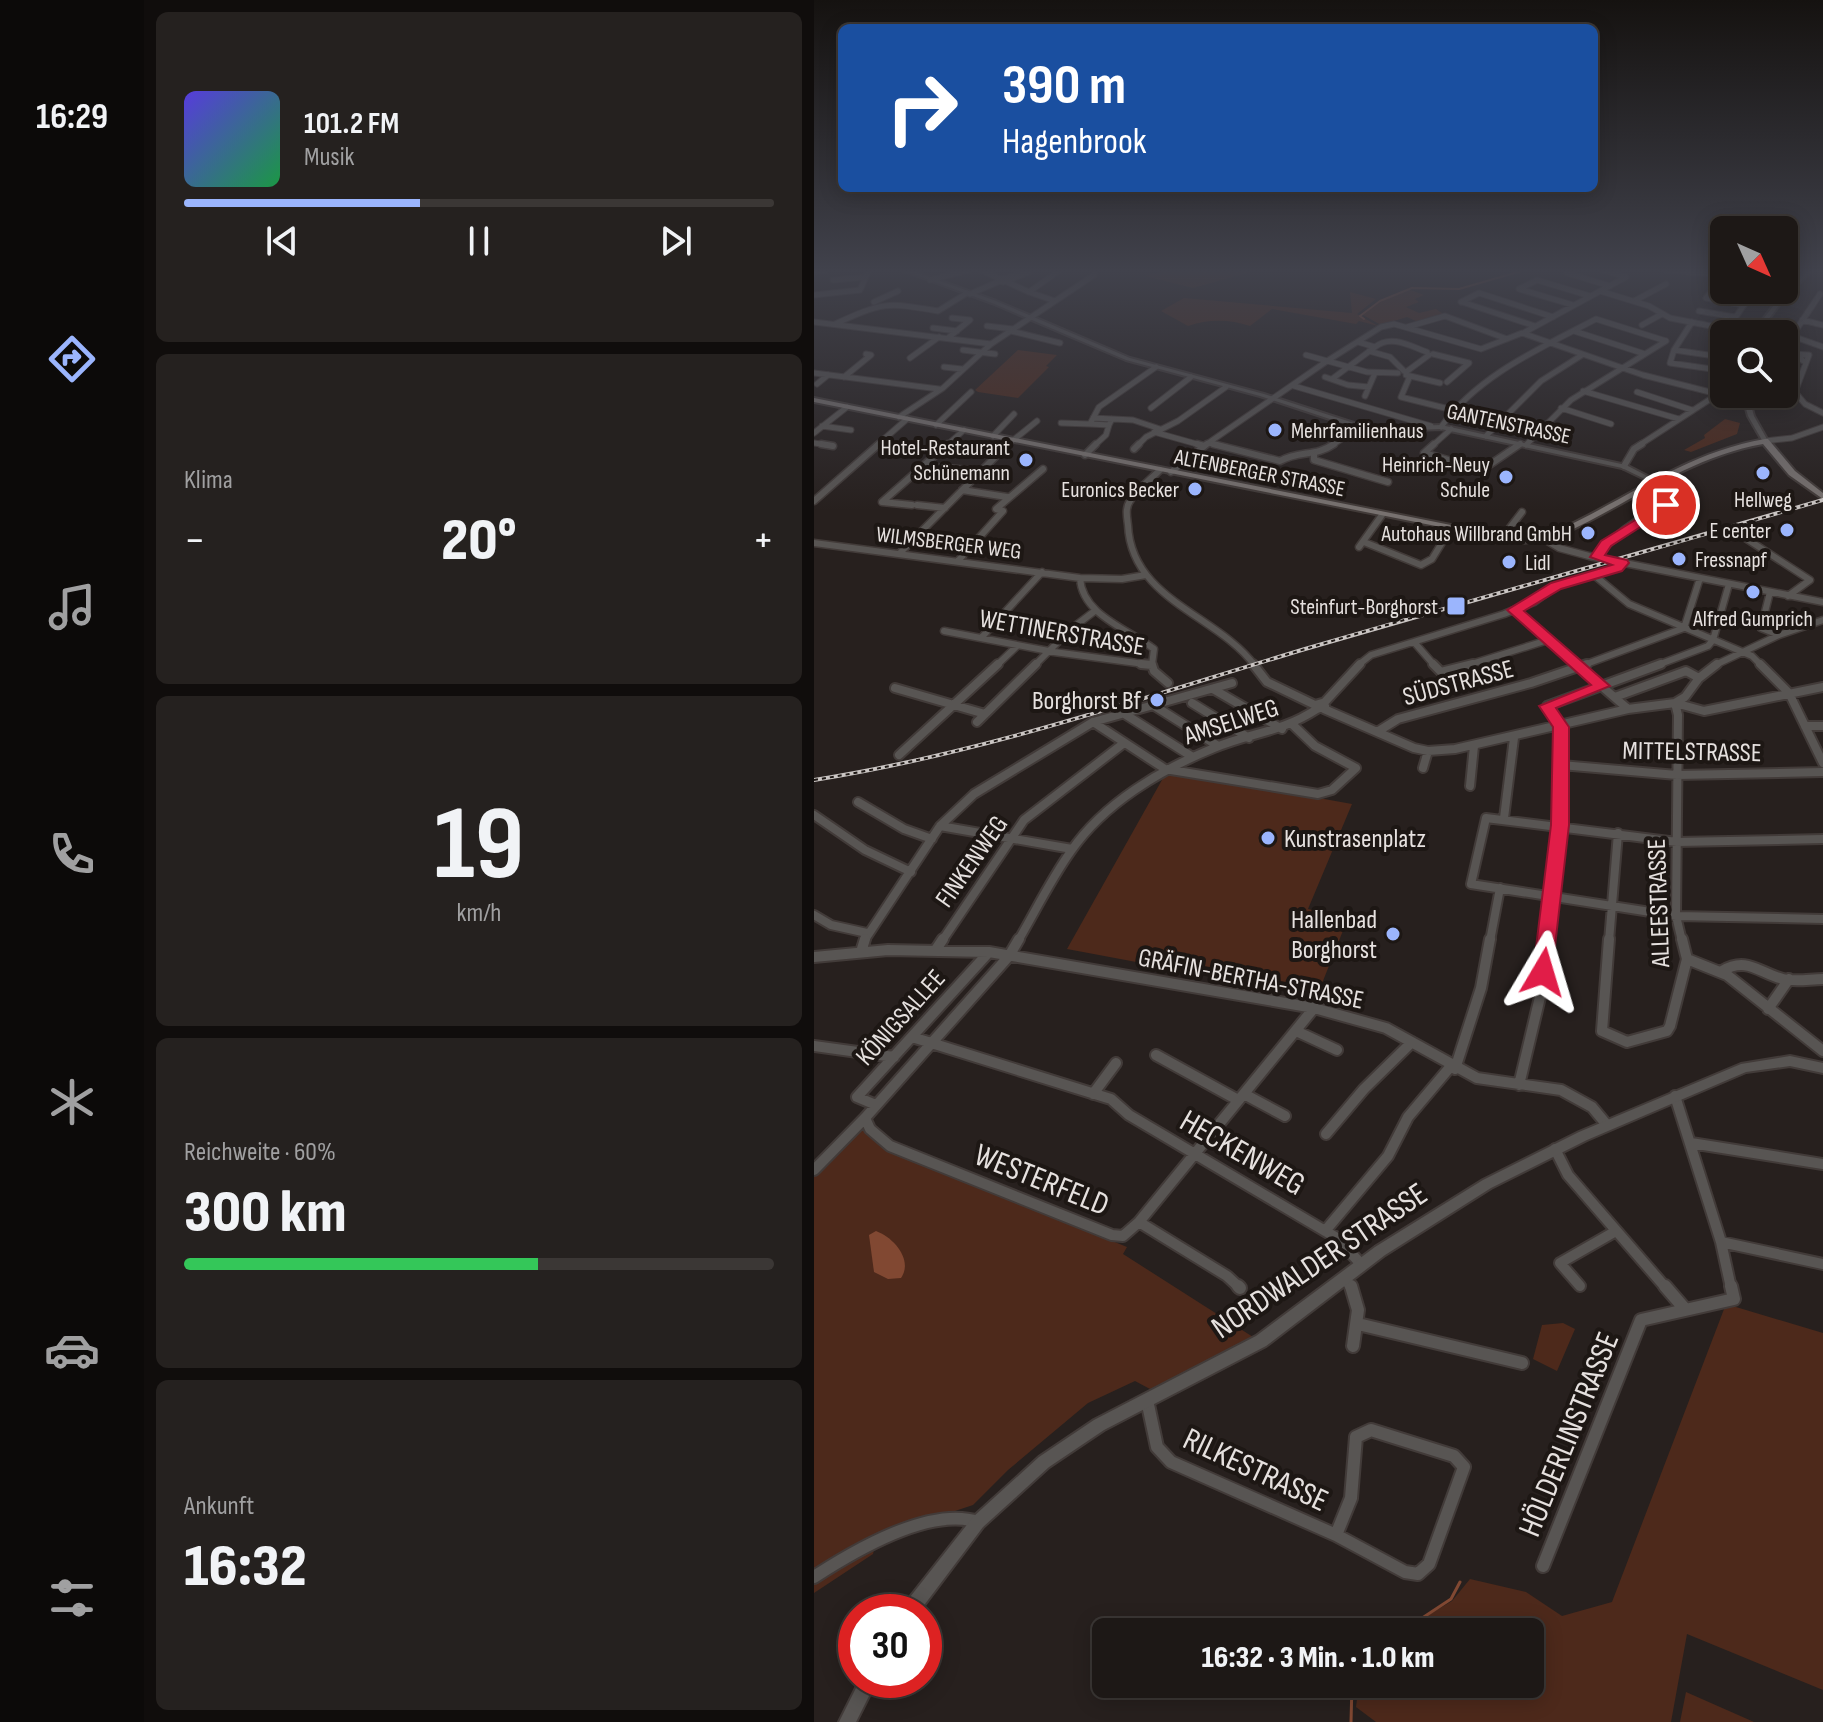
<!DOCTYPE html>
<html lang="de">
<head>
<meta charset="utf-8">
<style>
  :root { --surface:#1d1816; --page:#25211f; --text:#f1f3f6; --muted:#a0a0a1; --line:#3b3735; --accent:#9bb5fd }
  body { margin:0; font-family:"Sofia Sans Condensed",sans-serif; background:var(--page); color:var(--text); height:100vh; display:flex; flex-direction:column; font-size:30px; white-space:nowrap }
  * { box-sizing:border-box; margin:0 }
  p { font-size:26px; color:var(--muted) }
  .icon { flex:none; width:44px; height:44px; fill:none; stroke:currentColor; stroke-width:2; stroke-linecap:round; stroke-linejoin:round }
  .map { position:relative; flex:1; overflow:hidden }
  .panel { display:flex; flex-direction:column; gap:12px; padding:12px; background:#100d0c; width:670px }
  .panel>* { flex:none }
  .banner { position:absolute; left:24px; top:24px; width:760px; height:168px; border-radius:12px; box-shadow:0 4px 20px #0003,0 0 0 2px var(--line); background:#1a4fa0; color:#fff; overflow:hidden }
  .needle { width:52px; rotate:135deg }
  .buttons { position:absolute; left:896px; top:216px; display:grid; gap:16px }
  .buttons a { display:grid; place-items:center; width:88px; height:88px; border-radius:12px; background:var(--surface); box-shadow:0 4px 20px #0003,0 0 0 2px var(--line); font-size:40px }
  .speed { position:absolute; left:24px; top:1594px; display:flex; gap:16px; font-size:40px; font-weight:700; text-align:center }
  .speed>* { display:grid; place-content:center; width:104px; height:104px; border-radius:50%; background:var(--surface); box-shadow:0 4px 20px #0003,0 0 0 2px var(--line); line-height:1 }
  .speed .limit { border:12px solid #d22; background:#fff; color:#111 }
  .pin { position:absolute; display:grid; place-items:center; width:68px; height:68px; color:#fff; margin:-34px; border:4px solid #fff; border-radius:50%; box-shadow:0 2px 8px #0007 }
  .me { position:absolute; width:88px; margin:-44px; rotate:7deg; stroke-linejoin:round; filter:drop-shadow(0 0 6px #0008) }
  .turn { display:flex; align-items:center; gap:28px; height:168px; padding:0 32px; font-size:36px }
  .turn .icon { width:104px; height:104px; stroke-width:2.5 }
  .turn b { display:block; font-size:56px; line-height:68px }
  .big { font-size:60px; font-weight:800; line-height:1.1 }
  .panel .tile { flex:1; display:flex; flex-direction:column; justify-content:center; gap:12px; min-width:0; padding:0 28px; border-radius:12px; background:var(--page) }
  .panel .dial { align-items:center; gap:0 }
  .dial b { font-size:104px; line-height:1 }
  .song { display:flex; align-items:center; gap:24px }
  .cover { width:96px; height:96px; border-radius:12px; background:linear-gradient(135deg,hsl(250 70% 55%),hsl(140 70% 35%)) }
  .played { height:8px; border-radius:4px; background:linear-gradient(90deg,var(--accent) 40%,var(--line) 40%) }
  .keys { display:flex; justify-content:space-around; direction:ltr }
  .heat { display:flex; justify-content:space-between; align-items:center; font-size:44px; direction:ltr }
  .charge { height:12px; border-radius:6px; background:linear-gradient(90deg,#34c759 60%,var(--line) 0) }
  .trip { position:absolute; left:278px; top:1618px; width:452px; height:80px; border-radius:12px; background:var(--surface); box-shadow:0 4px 20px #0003,0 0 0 2px var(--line); font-weight:800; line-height:80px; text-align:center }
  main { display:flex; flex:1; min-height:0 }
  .menu { display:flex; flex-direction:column; width:144px; justify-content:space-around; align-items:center; background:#0c0a09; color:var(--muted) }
  .menu .icon { width:56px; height:56px }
  .menu .selected { color:var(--accent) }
  .menu b { font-size:36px; color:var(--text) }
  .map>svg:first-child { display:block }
  .green { fill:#4d291b }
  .water { fill:#814832 }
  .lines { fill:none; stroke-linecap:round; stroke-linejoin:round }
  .stream-far1 { stroke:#814832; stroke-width:2 }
  .stream { stroke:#814832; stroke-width:3 }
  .minor-far4-casing { stroke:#423b39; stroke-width:7 }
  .minor-far3-casing { stroke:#423b39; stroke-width:9 }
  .minor-far2-casing { stroke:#423b39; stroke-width:12 }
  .minor-far1-casing { stroke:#423b39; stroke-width:14 }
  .minor-casing { stroke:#423b39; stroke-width:16 }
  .tertiary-casing { stroke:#423b39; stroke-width:4 }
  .secondary-casing { stroke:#423b39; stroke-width:4 }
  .minor-far4 { stroke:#585553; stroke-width:5 }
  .minor-far3 { stroke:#585553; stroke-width:6 }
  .minor-far2 { stroke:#585553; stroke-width:8 }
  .minor-far1 { stroke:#585553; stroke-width:10 }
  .minor { stroke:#585553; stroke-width:12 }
  .tertiary { fill:#585553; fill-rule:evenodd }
  .secondary { fill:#77716f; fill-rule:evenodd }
  .rail-casing { stroke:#cac5c3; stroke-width:4 }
  .rail { stroke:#1d1714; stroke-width:2; stroke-dasharray:4; stroke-linecap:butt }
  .route { fill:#e11d48; stroke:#92132f; stroke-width:2 }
  .poi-dot { fill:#9bb5fd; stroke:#1d1714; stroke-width:3 }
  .labels { text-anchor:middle; stroke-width:8; stroke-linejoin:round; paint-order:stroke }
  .far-street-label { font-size:22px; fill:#e6e1df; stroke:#1d1714 }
  .far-poi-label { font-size:22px; fill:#e6e1df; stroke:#1d1714; text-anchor:end }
  .street-label { font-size:26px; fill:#e6e1df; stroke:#1d1714 }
  .poi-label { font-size:26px; fill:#e6e1df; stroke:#1d1714; text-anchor:end }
  .near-street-label { font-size:32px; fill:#e6e1df; stroke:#1d1714 }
</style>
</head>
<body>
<main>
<nav class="menu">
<b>16:29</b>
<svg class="icon selected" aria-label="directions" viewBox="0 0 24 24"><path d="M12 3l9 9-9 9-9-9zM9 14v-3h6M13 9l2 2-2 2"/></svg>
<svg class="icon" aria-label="music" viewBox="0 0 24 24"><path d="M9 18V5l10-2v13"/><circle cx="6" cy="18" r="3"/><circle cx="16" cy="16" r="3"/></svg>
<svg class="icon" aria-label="phone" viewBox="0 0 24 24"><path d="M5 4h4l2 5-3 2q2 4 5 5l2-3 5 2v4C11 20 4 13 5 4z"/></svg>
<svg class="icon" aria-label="climate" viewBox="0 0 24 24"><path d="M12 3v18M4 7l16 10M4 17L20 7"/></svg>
<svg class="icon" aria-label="car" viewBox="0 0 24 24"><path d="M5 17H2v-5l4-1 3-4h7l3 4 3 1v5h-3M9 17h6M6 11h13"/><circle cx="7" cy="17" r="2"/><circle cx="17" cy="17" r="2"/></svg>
<svg class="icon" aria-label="filters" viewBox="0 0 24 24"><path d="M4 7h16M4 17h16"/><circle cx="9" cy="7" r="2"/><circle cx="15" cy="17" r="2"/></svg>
</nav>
<section class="panel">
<div class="tile">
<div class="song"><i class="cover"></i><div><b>101.2 FM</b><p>Musik</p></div></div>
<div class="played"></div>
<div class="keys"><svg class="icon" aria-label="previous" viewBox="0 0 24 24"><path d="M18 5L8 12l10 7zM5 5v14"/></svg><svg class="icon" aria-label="pause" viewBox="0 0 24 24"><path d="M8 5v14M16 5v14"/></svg><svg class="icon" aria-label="next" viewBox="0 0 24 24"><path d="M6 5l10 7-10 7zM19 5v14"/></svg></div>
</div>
<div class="tile"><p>Klima</p>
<div class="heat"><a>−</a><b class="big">20°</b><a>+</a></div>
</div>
<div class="tile dial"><b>19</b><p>km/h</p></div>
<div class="tile"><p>Reichweite · 60%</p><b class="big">300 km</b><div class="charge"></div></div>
<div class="tile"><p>Ankunft</p><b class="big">16:32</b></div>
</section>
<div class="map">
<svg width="1009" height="1722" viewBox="0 0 1009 1722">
  <rect width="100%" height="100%" fill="#27201e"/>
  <path class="green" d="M355 270H444L379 288 331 276Z
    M594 289 610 295 601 299 605 302 592 307 605 313 622 309 629 314 604 322 593 317 567 325 549 315 566 302Z
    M536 292 562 299 543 314 564 326 545 321 542 324 458 309 436 326C415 319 394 319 374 326L347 311 370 298 538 313Z
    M204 350 243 355 232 366 235 367 204 398 164 392 161 390Z
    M911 419 926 423 923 434 877 452 870 450 891 438 890 435Z
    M353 771 538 804 494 909 534 918 503 996 253 949Z
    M49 1129 67 1147 313 1247 309 1254 439 1337 414 1353 336 1389 321 1381 274 1403 194 1470 159 1505 63 1537 59 1554 0 1593V1177L33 1140Z
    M912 1304 1009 1333V1690L873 1634 857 1722H562L542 1707 545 1684H716V1632H586L638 1601 656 1579 712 1592 748 1616 798 1602Z
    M749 1323 761 1329 743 1371 719 1359 728 1325Z
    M872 1692 940 1722H866Z"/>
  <path class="water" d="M62 1231C81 1238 99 1261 87 1278L74 1279 60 1272 55 1235Z"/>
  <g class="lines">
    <path class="stream-far1" d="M550 319 546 316 566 301 598 288 645 289 711 270"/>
    <path class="stream" d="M587 1632 637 1599 646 1582
      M537 1722 538 1684"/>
    <defs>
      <path id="minor-far4" d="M167 270 215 292 246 270
        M758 270 753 273 796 286
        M789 270 812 277
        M852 270 910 275
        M0 272 12 270
        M19 280 51 277
        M116 280 154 270
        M183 280 215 272 189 282
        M910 289 900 288 892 298 930 305
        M914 290 937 294 914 329
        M786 291 835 306 856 318 933 333
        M215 292 241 301
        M156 294 186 281
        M1006 294 978 336 1009 347
        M0 295 46 290 55 270
        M820 301 852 284
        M60 302 84 291
        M647 302 665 293 739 317
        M648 302 721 326
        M759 305 705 289 723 280 776 296
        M885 311 921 317
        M988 320 1009 325
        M0 322 177 344
        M21 324C69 302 72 302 124 311L153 293
        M828 325 848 314
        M173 326 199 329
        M593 327 631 316 693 339
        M119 328 143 331
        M197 331 246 343
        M760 331 831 354
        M711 332 812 277
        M134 338 156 320 138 318
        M544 342 561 347C577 334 596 346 613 352
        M149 350 181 354
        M860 350 901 356 898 369 856 363Z
        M860 350 878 322
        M555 351 576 357 590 371
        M619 354 655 363 633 382
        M492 355 553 372 584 373
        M96 358 125 337
        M991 362 979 354 995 355 981 392 991 404 1009 413
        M130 367 148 369
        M592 372 615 355
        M0 373 125 389
        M592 375 626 383
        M596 376 587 397 639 410
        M30 377 57 355 52 354
        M511 377 534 385 555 387
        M518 379 561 347
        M3 384 14 375
        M480 386 617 426
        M769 391 865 419
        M823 392 878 410
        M551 396 561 373
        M337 408 377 377
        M747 408 797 424
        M85 417 129 388 177 344 280 275 281 270
        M279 418 319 420 346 429
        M298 419 295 425 276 424 285 407 342 367
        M247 423 276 424
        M122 425 157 392
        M8 426 37 430
        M627 427C664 375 727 348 782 319L852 341
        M340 432 390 446
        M0 433 33 407
        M179 436 200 414
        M672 436 727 381 768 355
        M951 441 978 438 1009 427
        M0 443 19 446
        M395 443 407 446
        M712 445 757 400 852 341
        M62 446 93 419
        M132 446 150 430
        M192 446 223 421
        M280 446 292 435 295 425
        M323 446 332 437 364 421 412 387
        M390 446 513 361 567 327 580 324 667 349 708 333 829 375 900 393 898 398 824 446
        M517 446 545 427
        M618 446 637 429
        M703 446 706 444"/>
      <path id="minor-far3" d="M7 444 19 446
        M383 444 390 446
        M399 444 466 461C485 450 502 457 520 444
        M320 449 325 444
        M610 453 668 470 706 444
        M610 453 620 444
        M271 455 282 444
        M500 455V460L574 482
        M108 466 167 471
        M810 466 820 449 828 444
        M346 470C337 479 323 489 316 501 311 508 313 517 314 525 317 600 404 615 441 666
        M357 472 393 444
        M843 483 878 503
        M148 490 193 497
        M0 501 65 444
        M98 505 68 502 134 444
        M103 505 131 508
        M922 532 996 580 974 596
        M688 538 708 512
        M730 539 745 548 775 556 1009 602
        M550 542 607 565 618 559 637 528
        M0 543 266 578 308 579 332 575
        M545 547 568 515
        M85 554 194 444
        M783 557C805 528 836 511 870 498
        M144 561 189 511 182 509 229 469
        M780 575 815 604 938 656 948 666
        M266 578C268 615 314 629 340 649L338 665
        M956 592 947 628 965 635
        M700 610 764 666
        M130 631 240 652 338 665
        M168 637 228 572
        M600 642 621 666
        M182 666 203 646
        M220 666 257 629 282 610
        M543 666 557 655 690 614 720 602 742 586 800 569 808 563
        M651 666 734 640
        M767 666 870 628 886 578
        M841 666 894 646 899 640 915 584
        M899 666 965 635 1009 620"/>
      <path id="minor-far2" d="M327 664 338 665
        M439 664 453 682 501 705
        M619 664 627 672 659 664
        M762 664 814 709
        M946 664 975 693 1009 763
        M338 665 340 671 354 683
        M81 688 171 714
        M399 689 468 729
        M801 697 872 671 885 678
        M378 703 435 738
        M508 703 511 706 503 709 501 705Z
        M861 703 890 711 1009 687
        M861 703 864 715 862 916 868 941
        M509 704 546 664
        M339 705 404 746
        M510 709 600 748 614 751 641 749 814 709 861 703 871 697 885 678 903 664
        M309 713 377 756
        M163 722 222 664
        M279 722 351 769 504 794 518 790 542 768 501 746 479 725
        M991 726H1009
        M563 732 584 719 717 683 773 664
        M85 755 184 664
        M747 765 863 775 1009 772
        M609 768 614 751
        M656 786 660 746
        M44 802 90 829 118 839
        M0 815 51 850 97 872
        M690 818 700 738
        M126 826 258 849
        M1009 839 863 842 672 818 657 884 862 916 1009 919
        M0 915 17 925 53 933
        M50 941 126 826 160 794 279 722 418 683
        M128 941 210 820 310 743
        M204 941C221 912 237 879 257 851 290 803 348 769 400 748 438 732 466 733 503 709
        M676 941 686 888
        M732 941 746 825 747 727 733 706 847 664
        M795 941 804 833"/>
      <path id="minor-far1" d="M795 939 788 1031 813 1042 853 1031 856 1026 873 959 868 939
        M121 951 129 939
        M47 952 51 939
        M0 957 74 950 175 952 500 1008 572 1028 663 1078 747 1090 778 1107 793 1125
        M873 959 913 975 1009 1051
        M908 971C933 956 945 973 969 979 982 982 996 979 1009 979
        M954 1009 975 979
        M482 1031 523 1050
        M98 1037 297 1099 315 1115 523 1238 547 1264
        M0 1046 80 1057
        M342 1055 424 1100
        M641 1069 667 988 676 939
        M705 1085 726 997 733 939
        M279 1094 302 1063
        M430 1094 471 1116
        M861 1096 907 1242 917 1288
        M62 1105 43 1097 175 952
        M51 1118 56 1129 76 1146 298 1235 309 1236 325 1222 500 1008
        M512 1134 550 1089 598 1042
        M877 1143 1009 1164
        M741 1149 754 1175 852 1288
        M0 1170 51 1118 195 956 205 939
        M325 1222 413 1276 426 1288
        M511 1231 574 1156 594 1117 637 1066
        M907 1242 1009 1264
        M531 1278 537 1288
        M766 1286 746 1263 802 1231"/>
      <path id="minor" d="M424 1286 426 1288
        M537 1286 544 1310 539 1346
        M851 1286 870 1308
        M544 1324 708 1363
        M333 1400 343 1447 357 1462 522 1535
        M557 1430 640 1456 650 1467 615 1564 604 1574 591 1572 522 1535 537 1498 542 1437Z
        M729 1566 827 1320 920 1299 917 1286
        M0 1577C40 1551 116 1506 164 1522"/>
      <path id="tertiary" d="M88 270H96L182 301 316 358 450 394 546 425 576 427 627 425 812 465 847 483 841 484 808 468 627 429 576 431 543 428 446 396 312 360 178 303Z
        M993 270H999L972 296 945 332H941V330L968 294Z
        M928 394H934L940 416 954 441 953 442H949L934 416Z
        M976 1056 1009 1063V1073L976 1066 932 1072 773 1140 677 1188 571 1255 452 1346 290 1430 235 1467 169 1527 105 1612H87L89 1606 159 1517 225 1457 280 1420 442 1336 561 1247 669 1180 765 1132 927 1064Z
        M46 1680H63L42 1722H25Z"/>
      <path id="secondary" d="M0 398 707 539 726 536 743 531C815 498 871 453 951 439H954L981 471 1009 493V499L975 475 949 444C875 457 816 503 749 534L727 541 707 543 0 402Z"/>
    </defs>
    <use href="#minor-far4" class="minor-far4-casing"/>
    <use href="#minor-far3" class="minor-far3-casing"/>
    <use href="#minor-far2" class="minor-far2-casing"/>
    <use href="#minor-far1" class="minor-far1-casing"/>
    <use href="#minor" class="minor-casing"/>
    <use href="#tertiary" class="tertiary-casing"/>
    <use href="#secondary" class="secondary-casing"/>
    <use href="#minor-far4" class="minor-far4"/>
    <use href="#minor-far3" class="minor-far3"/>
    <use href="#minor-far2" class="minor-far2"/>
    <use href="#minor-far1" class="minor-far1"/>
    <use href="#minor" class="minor"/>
    <use href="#tertiary" class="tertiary"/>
    <use href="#secondary" class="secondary"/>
    <defs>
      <path id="rail" d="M0 780C169 753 328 698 491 649 663 598 837 551 1009 500"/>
    </defs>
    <use href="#rail" class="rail-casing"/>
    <use href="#rail" class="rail"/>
  </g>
  <linearGradient id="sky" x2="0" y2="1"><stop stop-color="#151210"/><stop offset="0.53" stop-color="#41424c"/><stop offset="1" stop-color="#41424c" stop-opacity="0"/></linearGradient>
  <rect width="1009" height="511" fill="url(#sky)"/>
  <path class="route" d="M852 501 858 505 856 508 797 546 791 555 813 560 815 563 808 571 747 589 710 611 796 686 742 708 755 727V825L738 972 736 977H722L719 972 737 825 739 727 725 706 777 685 693 610 737 583 798 565 776 557 787 541Z"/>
  <g class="poi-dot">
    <circle cx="461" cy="430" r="8"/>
    <circle cx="212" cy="460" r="8"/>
    <circle cx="949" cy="473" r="8"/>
    <circle cx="692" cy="477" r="8"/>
    <circle cx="381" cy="489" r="8"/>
    <circle cx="973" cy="530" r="8"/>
    <circle cx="774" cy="533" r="8"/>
    <circle cx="865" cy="559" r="8"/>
    <circle cx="695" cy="562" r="8"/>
    <circle cx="939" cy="592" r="8"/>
    <rect x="632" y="596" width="20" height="20" rx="4"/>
    <circle cx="343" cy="700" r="8"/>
    <circle cx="454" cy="838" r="8"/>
    <circle cx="579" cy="934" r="8"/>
  </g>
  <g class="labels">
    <g class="far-street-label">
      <text transform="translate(695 423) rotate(12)" y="8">GANTENSTRASSE</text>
      <text transform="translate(446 472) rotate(11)" y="8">ALTENBERGER STRASSE</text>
      <text transform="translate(135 542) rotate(7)" y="8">WILMSBERGER WEG</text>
    </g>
    <g class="far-poi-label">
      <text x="477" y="438" text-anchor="start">Mehrfamilienhaus</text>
      <text x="196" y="455">Hotel-Restaurant<tspan x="196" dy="25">Schünemann</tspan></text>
      <text x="676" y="472">Heinrich-Neuy<tspan x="676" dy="25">Schule</tspan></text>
      <text x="365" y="497">Euronics Becker</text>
      <text x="949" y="507" text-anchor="middle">Hellweg</text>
      <text x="957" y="538">E center</text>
      <text x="758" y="541">Autohaus Willbrand GmbH</text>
      <text x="881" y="567" text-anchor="start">Fressnapf</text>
      <text x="711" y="570" text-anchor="start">Lidl</text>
      <text x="624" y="614">Steinfurt-Borghorst</text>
      <text x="939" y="626" text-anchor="middle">Alfred Gumprich</text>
    </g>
    <g class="street-label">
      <text transform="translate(248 632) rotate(10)" y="9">WETTINERSTRASSE</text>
      <text transform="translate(644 682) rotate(-15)" y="9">SÜDSTRASSE</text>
      <text transform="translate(417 721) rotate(-18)" y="9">AMSELWEG</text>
      <text transform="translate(878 751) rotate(1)" y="9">MITTELSTRASSE</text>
      <text transform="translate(157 861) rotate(-55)" y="9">FINKENWEG</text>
      <text transform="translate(844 903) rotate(-92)" y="9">ALLEESTRASSE</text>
      <text transform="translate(437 978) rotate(11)" y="9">GRÄFIN-BERTHA-STRASSE</text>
      <text transform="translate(86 1017) rotate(-48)" y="9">KÖNIGSALLEE</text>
    </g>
    <g class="poi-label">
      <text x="327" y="709">Borghorst Bf</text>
      <text x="470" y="847" text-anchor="start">Kunstrasenplatz</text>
      <text x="563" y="928">Hallenbad<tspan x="563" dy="30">Borghorst</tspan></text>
    </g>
    <g class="near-street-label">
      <text transform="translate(429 1152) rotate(30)" y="11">HECKENWEG</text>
      <text transform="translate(228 1179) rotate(22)" y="11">WESTERFELD</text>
      <text transform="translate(505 1260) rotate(-34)" y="11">NORDWALDER STRASSE</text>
      <text transform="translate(754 1434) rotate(-68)" y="11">HÖLDERLINSTRASSE</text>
      <text transform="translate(442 1469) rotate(25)" y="11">RILKESTRASSE</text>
    </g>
  </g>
</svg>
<div class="buttons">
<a><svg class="needle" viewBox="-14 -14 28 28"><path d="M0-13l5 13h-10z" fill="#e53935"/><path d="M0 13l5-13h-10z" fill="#a0a0a1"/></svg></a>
<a><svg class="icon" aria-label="search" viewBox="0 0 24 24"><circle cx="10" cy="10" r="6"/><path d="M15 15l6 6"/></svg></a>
</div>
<div class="speed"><div class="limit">30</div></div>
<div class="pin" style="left:852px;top:505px;background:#d93025"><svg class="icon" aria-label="arrive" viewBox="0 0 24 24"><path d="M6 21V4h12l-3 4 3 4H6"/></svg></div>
<svg class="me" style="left:729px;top:972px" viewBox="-20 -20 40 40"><path d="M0-17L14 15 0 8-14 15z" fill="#e11d48" stroke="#fff" stroke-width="4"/></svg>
<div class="trip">16:32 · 3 Min. · 1.0 km</div>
<div class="banner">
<div class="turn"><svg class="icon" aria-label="right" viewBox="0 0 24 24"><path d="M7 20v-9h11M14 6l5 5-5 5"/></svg><div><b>390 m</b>Hagenbrook</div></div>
</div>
</div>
</main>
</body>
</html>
